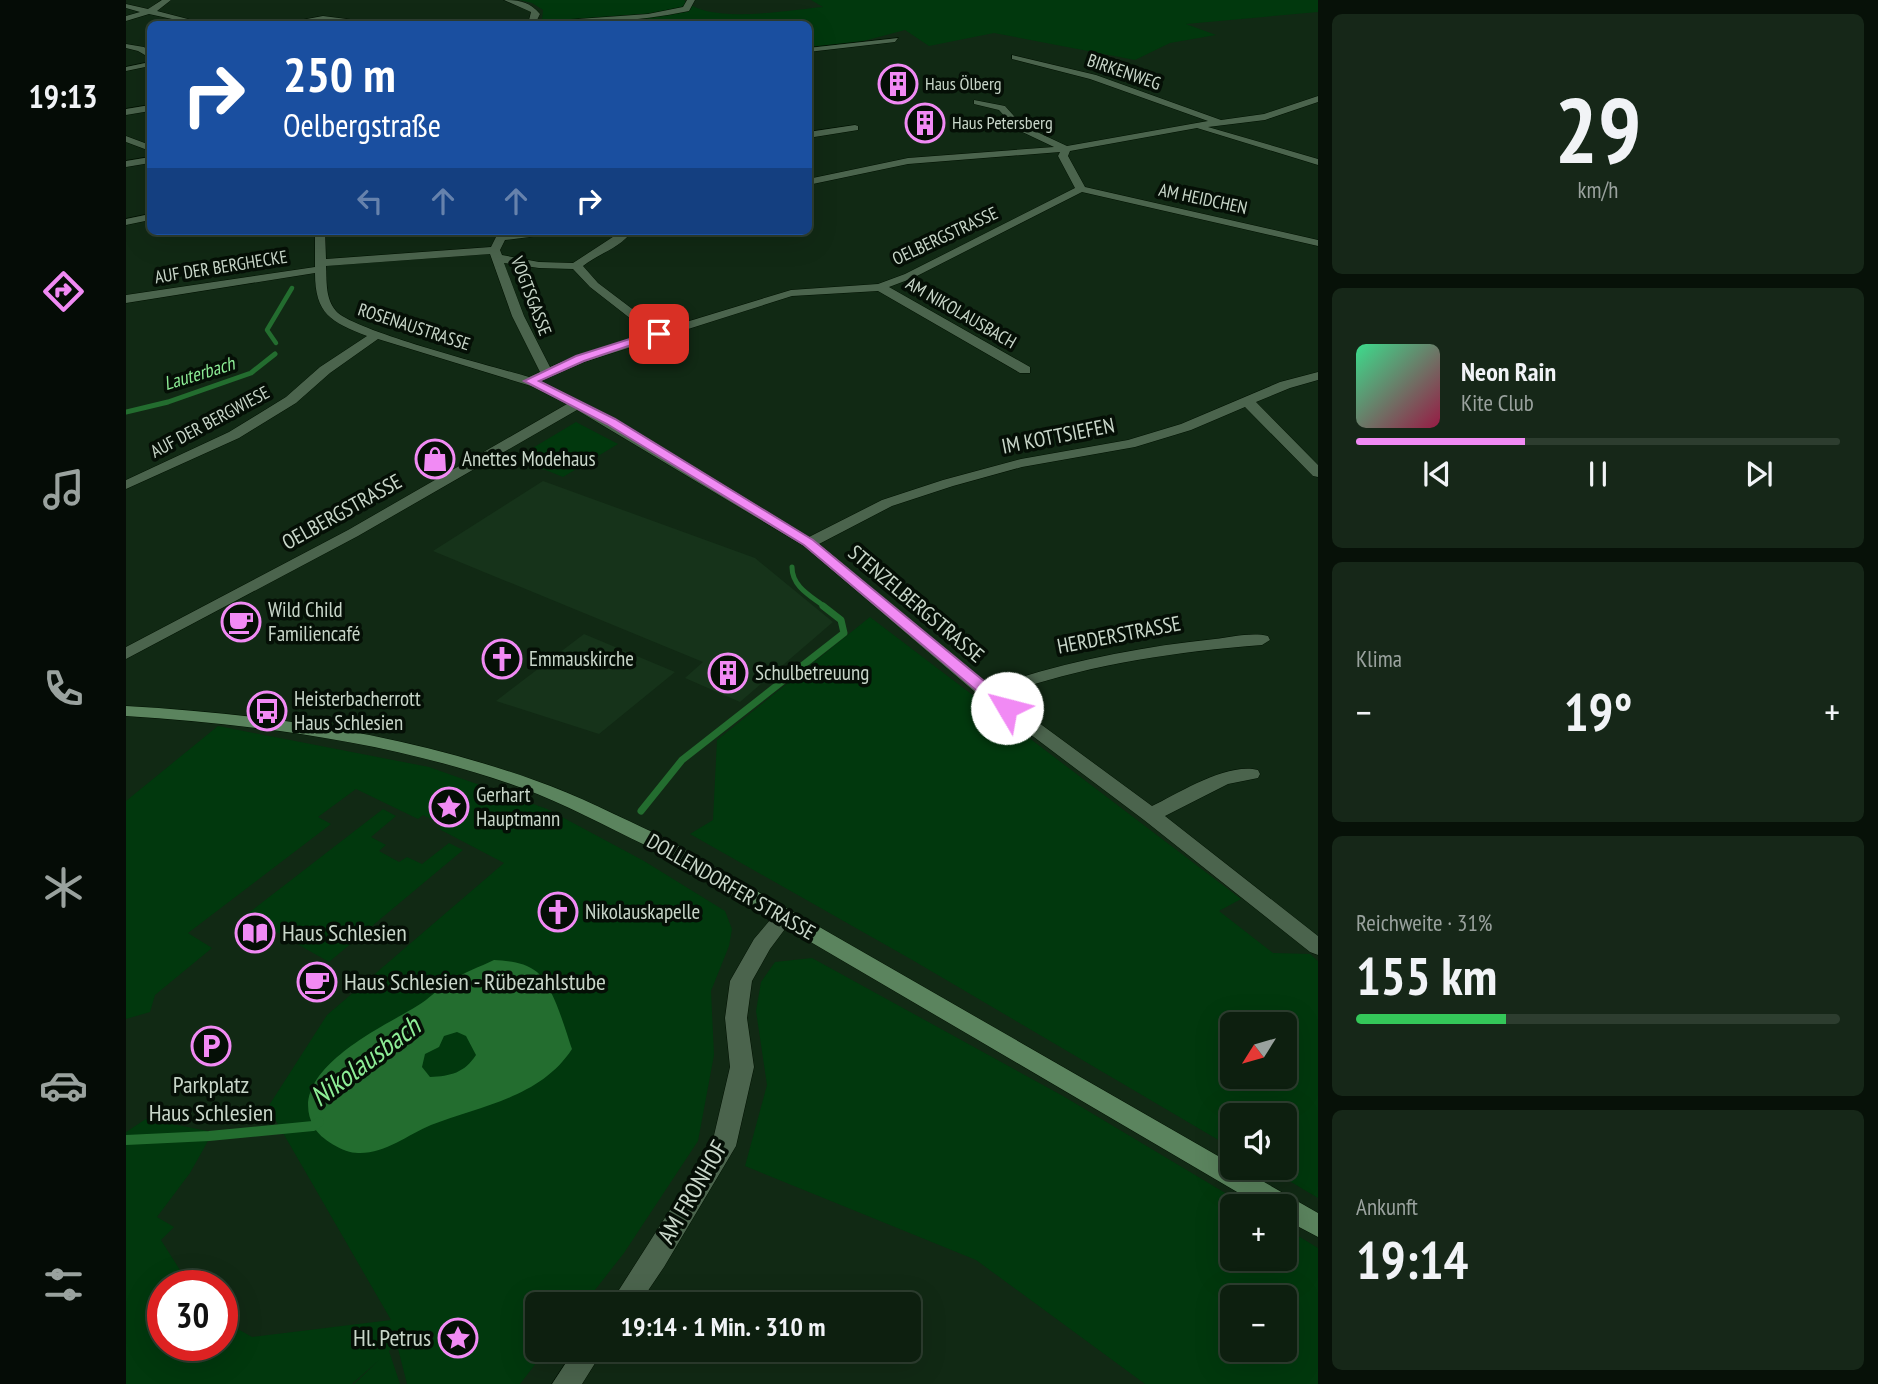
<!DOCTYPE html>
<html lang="de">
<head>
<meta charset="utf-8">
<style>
  :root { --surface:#0d1f0f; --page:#162718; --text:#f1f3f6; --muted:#9aa29e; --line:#2d3d2f; --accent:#f18af4 }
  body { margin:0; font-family:"PT Sans Narrow",sans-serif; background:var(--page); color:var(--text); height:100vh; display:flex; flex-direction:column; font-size:26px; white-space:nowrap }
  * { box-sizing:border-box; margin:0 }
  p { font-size:23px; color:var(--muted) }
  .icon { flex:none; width:38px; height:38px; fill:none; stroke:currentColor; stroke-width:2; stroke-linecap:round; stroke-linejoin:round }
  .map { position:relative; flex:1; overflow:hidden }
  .side { display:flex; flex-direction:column; gap:14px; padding:14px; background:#071108; width:560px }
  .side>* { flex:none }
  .hud { position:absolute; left:21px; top:21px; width:665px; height:214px; border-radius:10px; box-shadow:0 7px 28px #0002,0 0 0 2px var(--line); background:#1a4fa0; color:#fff; overflow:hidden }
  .needle { width:46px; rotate:233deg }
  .tools { position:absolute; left:1094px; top:1012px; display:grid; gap:14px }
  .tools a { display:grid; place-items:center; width:77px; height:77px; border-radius:10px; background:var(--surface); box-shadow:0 7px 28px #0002,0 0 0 2px var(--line); font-size:35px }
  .speed { position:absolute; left:21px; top:1270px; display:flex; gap:14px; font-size:35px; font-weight:700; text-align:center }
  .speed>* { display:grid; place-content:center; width:91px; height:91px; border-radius:50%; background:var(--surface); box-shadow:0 7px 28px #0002,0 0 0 2px var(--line); line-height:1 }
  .speed .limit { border:10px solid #d22; background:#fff; color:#111 }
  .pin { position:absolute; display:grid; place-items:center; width:60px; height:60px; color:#fff; margin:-30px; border-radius:14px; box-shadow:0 4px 10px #0006 }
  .me { position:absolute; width:77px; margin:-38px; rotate:307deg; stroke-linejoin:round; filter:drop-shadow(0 0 5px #0008) }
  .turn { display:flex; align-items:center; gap:24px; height:147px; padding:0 21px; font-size:32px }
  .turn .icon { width:91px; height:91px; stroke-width:2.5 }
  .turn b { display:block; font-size:49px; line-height:60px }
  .lanes { display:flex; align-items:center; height:66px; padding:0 21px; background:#0003; justify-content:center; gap:35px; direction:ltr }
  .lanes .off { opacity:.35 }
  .big { font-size:52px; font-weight:700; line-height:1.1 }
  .side .widget { flex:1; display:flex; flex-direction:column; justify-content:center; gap:10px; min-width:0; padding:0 24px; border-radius:10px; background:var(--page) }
  .side .dial { align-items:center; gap:0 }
  .dial b { font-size:91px; line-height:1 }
  .song { display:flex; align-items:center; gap:21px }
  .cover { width:84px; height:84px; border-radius:10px; background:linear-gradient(135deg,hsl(150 70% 55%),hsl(340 70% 35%)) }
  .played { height:7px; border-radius:4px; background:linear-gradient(90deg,var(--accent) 35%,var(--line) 35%) }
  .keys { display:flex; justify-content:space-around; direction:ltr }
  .heat { display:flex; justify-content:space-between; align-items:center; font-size:38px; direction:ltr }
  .charge { height:10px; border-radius:5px; background:linear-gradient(90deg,#34c759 31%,var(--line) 0) }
  .trip { position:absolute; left:399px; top:1292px; width:396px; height:70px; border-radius:10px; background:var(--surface); box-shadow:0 7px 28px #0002,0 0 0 2px var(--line); font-weight:700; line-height:70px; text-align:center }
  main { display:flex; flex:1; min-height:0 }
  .tabs { display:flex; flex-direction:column; width:126px; justify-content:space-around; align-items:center; background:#050c06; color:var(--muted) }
  .tabs .icon { width:49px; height:49px }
  .tabs .current { color:var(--accent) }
  .tabs b { font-size:32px; color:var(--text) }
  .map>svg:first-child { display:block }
  .built { fill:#16331a }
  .green { fill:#01380d; fill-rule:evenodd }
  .water { fill:#236d2f; fill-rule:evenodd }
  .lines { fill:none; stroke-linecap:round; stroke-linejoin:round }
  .stream-far3 { stroke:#236d2f; stroke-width:4.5 }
  .stream-far2 { stroke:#236d2f; stroke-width:5 }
  .stream-far1 { stroke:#236d2f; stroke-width:7 }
  .stream { stroke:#236d2f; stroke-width:10 }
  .street-casing { stroke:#001101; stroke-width:1 }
  .secondary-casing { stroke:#001101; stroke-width:1 }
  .street { fill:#4b644d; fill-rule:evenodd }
  .secondary { fill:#5b845e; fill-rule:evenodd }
  .route { fill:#f18af4; stroke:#9d5a9f; stroke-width:2 }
  .labels { text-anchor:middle; stroke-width:7; stroke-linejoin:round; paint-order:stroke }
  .far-street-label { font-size:18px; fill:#c8d6c9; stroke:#050f06 }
  .far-poi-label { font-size:18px; fill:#c8d6c9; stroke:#050f06; text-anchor:start }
  .far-water-label { font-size:19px; font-style:italic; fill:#8ded96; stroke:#050f06 }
  .street-label { font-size:21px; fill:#c8d6c9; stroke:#050f06 }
  .poi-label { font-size:21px; fill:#c8d6c9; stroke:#050f06; text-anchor:start }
  .near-poi-label { font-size:24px; fill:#c8d6c9; stroke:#050f06; text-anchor:start }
  .near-street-label { font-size:24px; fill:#c8d6c9; stroke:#050f06 }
  .near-water-label { font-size:28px; font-style:italic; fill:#8ded96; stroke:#050f06 }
</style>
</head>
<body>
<main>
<nav class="tabs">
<b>19:13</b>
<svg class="icon current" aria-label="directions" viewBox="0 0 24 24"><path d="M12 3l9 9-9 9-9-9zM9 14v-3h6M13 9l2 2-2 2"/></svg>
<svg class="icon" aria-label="music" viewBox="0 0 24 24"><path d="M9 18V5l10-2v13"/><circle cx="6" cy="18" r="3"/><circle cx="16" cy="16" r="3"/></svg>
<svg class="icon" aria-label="phone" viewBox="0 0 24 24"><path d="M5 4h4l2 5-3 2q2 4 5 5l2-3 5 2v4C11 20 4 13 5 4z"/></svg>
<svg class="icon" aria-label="climate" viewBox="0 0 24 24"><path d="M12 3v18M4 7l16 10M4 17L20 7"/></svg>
<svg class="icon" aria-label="car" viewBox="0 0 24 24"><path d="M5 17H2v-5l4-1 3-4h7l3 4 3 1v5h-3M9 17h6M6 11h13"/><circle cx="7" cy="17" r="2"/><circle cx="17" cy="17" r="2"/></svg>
<svg class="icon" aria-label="filters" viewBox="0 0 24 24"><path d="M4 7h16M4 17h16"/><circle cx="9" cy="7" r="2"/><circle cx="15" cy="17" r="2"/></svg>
</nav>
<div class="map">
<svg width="1192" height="1384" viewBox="0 0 1192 1384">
  <rect width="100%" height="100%" fill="#112914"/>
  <path class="built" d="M417 481 629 558 707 622 614 702 559 678 577 662 307 551Z
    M458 634 549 672 473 734 370 701Z"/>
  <path class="green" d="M394 0H558C584 25 662 10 697 7L685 0H1192V12L1060 24 1090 35 1044 43 1009 60 868 33 803 46 779 30 734 42 685 48 683 47 682 24H412L416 20 417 10 406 3Z
    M450 422 492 444 437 477 390 458Z
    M744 617 1115 899 1093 911 1147 953 1184 954 1192 961V1198L1140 1167H1158V1115H1106V1148L788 961 564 834 587 820 591 740ZM1106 1024H1158V1076H1106Z
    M92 726 303 767 421 809 518 861 599 911 606 929 603 946 585 991 588 1055 572 1141 498 1253 458 1304H411V1349H421L394 1384H281L267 1329 268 1346 263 1351 274 1384H228L253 1360 226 1384H0V1132L20 1119 87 1132 64 1173 31 1217 48 1227 35 1240 64 1286H37V1346H96V1320L126 1337 265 1320 142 1107 201 1015 378 863 313 829 317 825 297 815 292 819 230 789 192 817 205 824 62 933 86 948 29 995 24 1012 0 1019V801Z
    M257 809 270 816 245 837 260 845 253 851 273 862 281 857 296 864 323 843 337 850 203 962 120 915Z
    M686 958 937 1096 1121 1206H1106V1258H1158L1159 1228 1192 1248V1384H1019L850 1260 619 1166 641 1085 630 1011 635 982 649 962ZM1106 1297H1158V1349H1106Z"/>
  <path class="water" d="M368 960C383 961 399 962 411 972 427 985 439 1029 446 1049 415 1097 355 1106 305 1125 281 1135 259 1154 232 1153 218 1153 194 1139 188 1127 157 1072 257 1027 291 1006 303 999 313 988 325 981 338 972 354 967 368 960ZM331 1032 340 1036 350 1055C338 1073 325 1076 304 1077L296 1067 299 1054 313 1047 318 1036Z"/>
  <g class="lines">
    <path class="stream-far3" d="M150 343 141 330 166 288"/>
    <path class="stream-far2" d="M0 412 42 402 125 373 149 354
      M666 567C666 587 685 596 699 607"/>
    <path class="stream-far1" d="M515 811 556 760 718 633 715 620 697 606"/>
    <path class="stream" d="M0 1140 83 1136 187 1126 193 1122"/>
    <defs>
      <path id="street" d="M36 0H45L31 11 81 24H69L23 14 0 21V16L14 12 0 8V4L22 9Z
        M378 0C393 0 404 2 414 14L410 22 522 14 557 7 561 0H569L563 11C510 22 455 24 402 24L405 12Z
        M197 16 244 22 248 24 197 20 154 24Z
        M772 38 769 42 682 52V48Z
        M0 44 18 47 24 52V58L12 51 0 48Z
        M886 55 970 75 1095 120 1138 114 1192 96V102L1139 120 1082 127 1192 159V165L1071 128 944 151 942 156 959 187 1192 240V246L956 192 787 278 763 287 904 367V373H894L752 291 666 296 458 362 415 381 490 419 683 537 756 500 817 480 895 459 1002 440 1055 424 1154 382 1192 372V380L1164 388 1130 402 1192 465V477L1187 476 1119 407 1065 430 1009 447 896 467 827 486 766 506 693 544 865 687C937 662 1012 647 1089 639 1105 637 1126 632 1142 636L1144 640 1136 645C1046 652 960 665 875 695L1026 806C1053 793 1101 762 1132 770L1134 774 1132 778 1102 784 1039 816 1192 936V955L1184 952 1018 820 856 698 678 546 451 410 232 536 0 659V647L222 530 441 404 405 386 252 339 204 373 170 403 113 438 0 489V480L103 432 160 397 194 367 241 336C205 322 189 314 189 273L0 303V295L189 267V231H199L200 259 365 247 373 231H432L427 234 379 240 374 250 376 255 413 262 447 263 496 231H506C496 247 472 254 457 266L472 283 534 330 665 290 752 284 779 274 949 188 932 156 934 152 782 164 682 185V179L782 158 928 147 890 129 873 110 848 104V100L879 106 896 125 941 146 1082 121 964 79 886 59ZM364 254 386 316 414 372 403 377C369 367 228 331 210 311 199 298 201 282 200 266ZM378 263 413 268 447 269 464 287 523 333 450 356 424 367 398 316Z
        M24 62V66L0 71V67Z
        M24 105V111L0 115V109Z
        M729 125 732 126V130L682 138V132Z
        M0 136 24 145V151L0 142Z
        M24 157V163L0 167V161Z
        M24 214V220L0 225V219Z
        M658 910 665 912 668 917 644 949 626 981 621 1018 628 1067 610 1146 538 1267 513 1304H484L586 1144 604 1067 599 1018 604 981 628 939 651 912Z
        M449 1349H478L456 1384H426Z"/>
      <path id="secondary" d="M0 706C139 714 276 733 408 780 452 795 493 817 535 836L1106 1164V1167H1112L1192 1213V1237L1158 1219V1206H1135L521 846C479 826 439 804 396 788 268 742 135 725 0 716Z"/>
    </defs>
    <use href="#street" class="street-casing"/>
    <use href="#secondary" class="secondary-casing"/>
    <use href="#street" class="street"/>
    <use href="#secondary" class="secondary"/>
  </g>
  <path class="route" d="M529 331 538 334 458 361 413 381 489 419 687 540 887 705 890 708 887 712H876L678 545 481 424 398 381 450 356Z"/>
  <defs>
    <symbol id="building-ring" viewBox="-11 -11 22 22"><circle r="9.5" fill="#050f06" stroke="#f18af4" stroke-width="1.5"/><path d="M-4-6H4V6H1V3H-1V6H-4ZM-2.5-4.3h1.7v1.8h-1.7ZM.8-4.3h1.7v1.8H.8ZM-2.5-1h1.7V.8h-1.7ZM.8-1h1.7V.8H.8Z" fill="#f18af4"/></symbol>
    <symbol id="shop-ring" viewBox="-11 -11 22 22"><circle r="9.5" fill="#050f06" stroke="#f18af4" stroke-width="1.5"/><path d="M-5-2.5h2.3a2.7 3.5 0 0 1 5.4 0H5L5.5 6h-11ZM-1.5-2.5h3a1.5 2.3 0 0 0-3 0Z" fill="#f18af4"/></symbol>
    <symbol id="cafe-ring" viewBox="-11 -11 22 22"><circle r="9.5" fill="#050f06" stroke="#f18af4" stroke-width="1.5"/><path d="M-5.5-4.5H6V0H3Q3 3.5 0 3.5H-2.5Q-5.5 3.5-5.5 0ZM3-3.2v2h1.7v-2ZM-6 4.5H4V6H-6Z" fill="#f18af4"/></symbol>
    <symbol id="church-ring" viewBox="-11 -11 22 22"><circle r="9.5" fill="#050f06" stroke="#f18af4" stroke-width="1.5"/><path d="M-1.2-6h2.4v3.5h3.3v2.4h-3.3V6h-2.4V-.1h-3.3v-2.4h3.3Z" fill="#f18af4"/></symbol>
    <symbol id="bus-ring" viewBox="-11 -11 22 22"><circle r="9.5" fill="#050f06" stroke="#f18af4" stroke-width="1.5"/><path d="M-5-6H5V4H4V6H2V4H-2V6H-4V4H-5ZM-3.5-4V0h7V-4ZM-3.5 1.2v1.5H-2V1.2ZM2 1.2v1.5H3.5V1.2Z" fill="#f18af4"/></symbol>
    <symbol id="sight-ring" viewBox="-11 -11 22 22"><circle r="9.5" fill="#050f06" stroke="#f18af4" stroke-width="1.5"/><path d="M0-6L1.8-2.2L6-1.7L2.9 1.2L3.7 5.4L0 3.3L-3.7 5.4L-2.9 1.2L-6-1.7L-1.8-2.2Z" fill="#f18af4"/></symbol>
    <symbol id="library-ring" viewBox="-11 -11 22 22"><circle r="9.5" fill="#050f06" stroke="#f18af4" stroke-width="1.5"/><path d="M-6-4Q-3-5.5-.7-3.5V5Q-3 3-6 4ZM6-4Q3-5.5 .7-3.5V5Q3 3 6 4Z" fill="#f18af4"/></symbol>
    <symbol id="parking-ring" viewBox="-11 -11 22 22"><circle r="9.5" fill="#050f06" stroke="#f18af4" stroke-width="1.5"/><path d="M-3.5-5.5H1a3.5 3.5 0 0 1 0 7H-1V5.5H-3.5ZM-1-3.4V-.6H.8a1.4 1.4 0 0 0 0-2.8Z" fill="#f18af4"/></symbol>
  </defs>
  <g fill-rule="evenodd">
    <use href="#building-ring" x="750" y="62" width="44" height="44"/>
    <use href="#building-ring" x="777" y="101" width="44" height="44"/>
    <use href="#shop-ring" x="287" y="437" width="44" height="44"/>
    <use href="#cafe-ring" x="93" y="600" width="44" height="44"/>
    <use href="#church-ring" x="354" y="637" width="44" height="44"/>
    <use href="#building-ring" x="580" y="651" width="44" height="44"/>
    <use href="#bus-ring" x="119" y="689" width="44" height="44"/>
    <use href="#sight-ring" x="301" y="785" width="44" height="44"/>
    <use href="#church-ring" x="410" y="890" width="44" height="44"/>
    <use href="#library-ring" x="107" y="911" width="44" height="44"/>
    <use href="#cafe-ring" x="169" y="960" width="44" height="44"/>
    <use href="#parking-ring" x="63" y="1024" width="44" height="44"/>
    <use href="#sight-ring" x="310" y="1316" width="44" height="44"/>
  </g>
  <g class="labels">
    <g class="far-street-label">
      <text transform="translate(998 72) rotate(19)" y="6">BIRKENWEG</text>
      <text transform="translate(1077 199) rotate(12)" y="6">AM HEIDCHEN</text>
      <text transform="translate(819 236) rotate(-25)" y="6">OELBERGSTRASSE</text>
      <text transform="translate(95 267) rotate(-9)" y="6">AUF DER BERGHECKE</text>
      <text transform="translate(405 296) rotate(69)" y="6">VOGTSGASSE</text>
      <text transform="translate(835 313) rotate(30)" y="6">AM NIKOLAUSBACH</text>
      <text transform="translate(288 327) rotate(18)" y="6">ROSENAUSTRASSE</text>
      <text transform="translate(84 422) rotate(-28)" y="6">AUF DER BERGWIESE</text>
    </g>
    <g class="far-poi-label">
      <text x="799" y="90">Haus Ölberg</text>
      <text x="826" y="129">Haus Petersberg</text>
    </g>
    <g class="far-water-label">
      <text transform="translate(73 373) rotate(-17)" y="7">Lauterbach</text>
    </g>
    <g class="street-label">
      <text transform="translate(932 436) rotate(-11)" y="7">IM KOTTSIEFEN</text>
      <text transform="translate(216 512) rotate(-29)" y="7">OELBERGSTRASSE</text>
      <text transform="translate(790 604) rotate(40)" y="7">STENZELBERGSTRASSE</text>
      <text transform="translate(993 635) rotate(-11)" y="7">HERDERSTRASSE</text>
      <text transform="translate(605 887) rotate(30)" y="7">DOLLENDORFER STRASSE</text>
    </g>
    <g class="poi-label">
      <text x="336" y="466">Anettes Modehaus</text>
      <text x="142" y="617">Wild Child<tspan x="142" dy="24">Familiencafé</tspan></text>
      <text x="403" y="666">Emmauskirche</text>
      <text x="629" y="680">Schulbetreuung</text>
      <text x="168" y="706">Heisterbacherrott<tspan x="168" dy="24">Haus Schlesien</tspan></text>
      <text x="350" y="802">Gerhart<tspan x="350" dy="24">Hauptmann</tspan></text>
      <text x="459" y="919">Nikolauskapelle</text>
    </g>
    <g class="near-poi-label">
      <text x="156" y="941">Haus Schlesien</text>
      <text x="218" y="990">Haus Schlesien - Rübezahlstube</text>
      <text x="85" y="1093" text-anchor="middle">Parkplatz<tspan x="85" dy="28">Haus Schlesien</tspan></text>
      <text x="305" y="1346" text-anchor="end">Hl. Petrus</text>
    </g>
    <g class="near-street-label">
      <text transform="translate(567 1192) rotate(-60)" y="8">AM FRONHOF</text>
    </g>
    <g class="near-water-label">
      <text transform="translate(239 1061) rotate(-37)" y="10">Nikolausbach</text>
    </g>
  </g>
</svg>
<div class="tools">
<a><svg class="needle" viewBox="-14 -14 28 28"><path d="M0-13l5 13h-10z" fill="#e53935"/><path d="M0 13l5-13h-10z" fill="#9aa29e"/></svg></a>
<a><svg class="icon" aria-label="sound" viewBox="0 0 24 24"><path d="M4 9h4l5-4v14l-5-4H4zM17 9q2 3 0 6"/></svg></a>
<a>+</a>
<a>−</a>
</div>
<div class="speed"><div class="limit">30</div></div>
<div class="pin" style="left:533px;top:334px;background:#d93025"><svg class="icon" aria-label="arrive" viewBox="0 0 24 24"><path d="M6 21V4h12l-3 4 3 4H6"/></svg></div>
<svg class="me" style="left:881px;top:708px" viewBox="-20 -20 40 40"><circle r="19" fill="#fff"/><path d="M0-13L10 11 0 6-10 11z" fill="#f18af4"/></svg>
<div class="trip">19:14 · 1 Min. · 310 m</div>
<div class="hud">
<div class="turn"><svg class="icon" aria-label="right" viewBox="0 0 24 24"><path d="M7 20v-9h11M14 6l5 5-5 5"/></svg><div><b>250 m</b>Oelbergstraße</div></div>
<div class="lanes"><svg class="icon off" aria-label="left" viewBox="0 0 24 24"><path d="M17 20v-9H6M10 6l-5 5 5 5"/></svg><svg class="icon off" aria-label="ahead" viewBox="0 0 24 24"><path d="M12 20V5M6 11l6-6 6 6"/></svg><svg class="icon off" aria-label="ahead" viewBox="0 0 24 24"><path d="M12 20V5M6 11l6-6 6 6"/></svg><svg class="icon" aria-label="right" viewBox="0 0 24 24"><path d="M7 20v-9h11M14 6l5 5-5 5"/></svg></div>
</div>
</div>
<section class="side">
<div class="widget dial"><b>29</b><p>km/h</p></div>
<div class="widget">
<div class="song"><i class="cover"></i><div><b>Neon Rain</b><p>Kite Club</p></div></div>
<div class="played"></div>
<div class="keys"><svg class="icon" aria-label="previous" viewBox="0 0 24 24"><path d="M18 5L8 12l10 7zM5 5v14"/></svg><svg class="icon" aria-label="pause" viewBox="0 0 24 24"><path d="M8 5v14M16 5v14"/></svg><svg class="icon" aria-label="next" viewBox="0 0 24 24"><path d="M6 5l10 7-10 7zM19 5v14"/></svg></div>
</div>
<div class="widget"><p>Klima</p>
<div class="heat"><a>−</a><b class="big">19°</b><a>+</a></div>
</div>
<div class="widget"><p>Reichweite · 31%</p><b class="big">155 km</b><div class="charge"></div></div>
<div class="widget"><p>Ankunft</p><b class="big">19:14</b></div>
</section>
</main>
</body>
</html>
